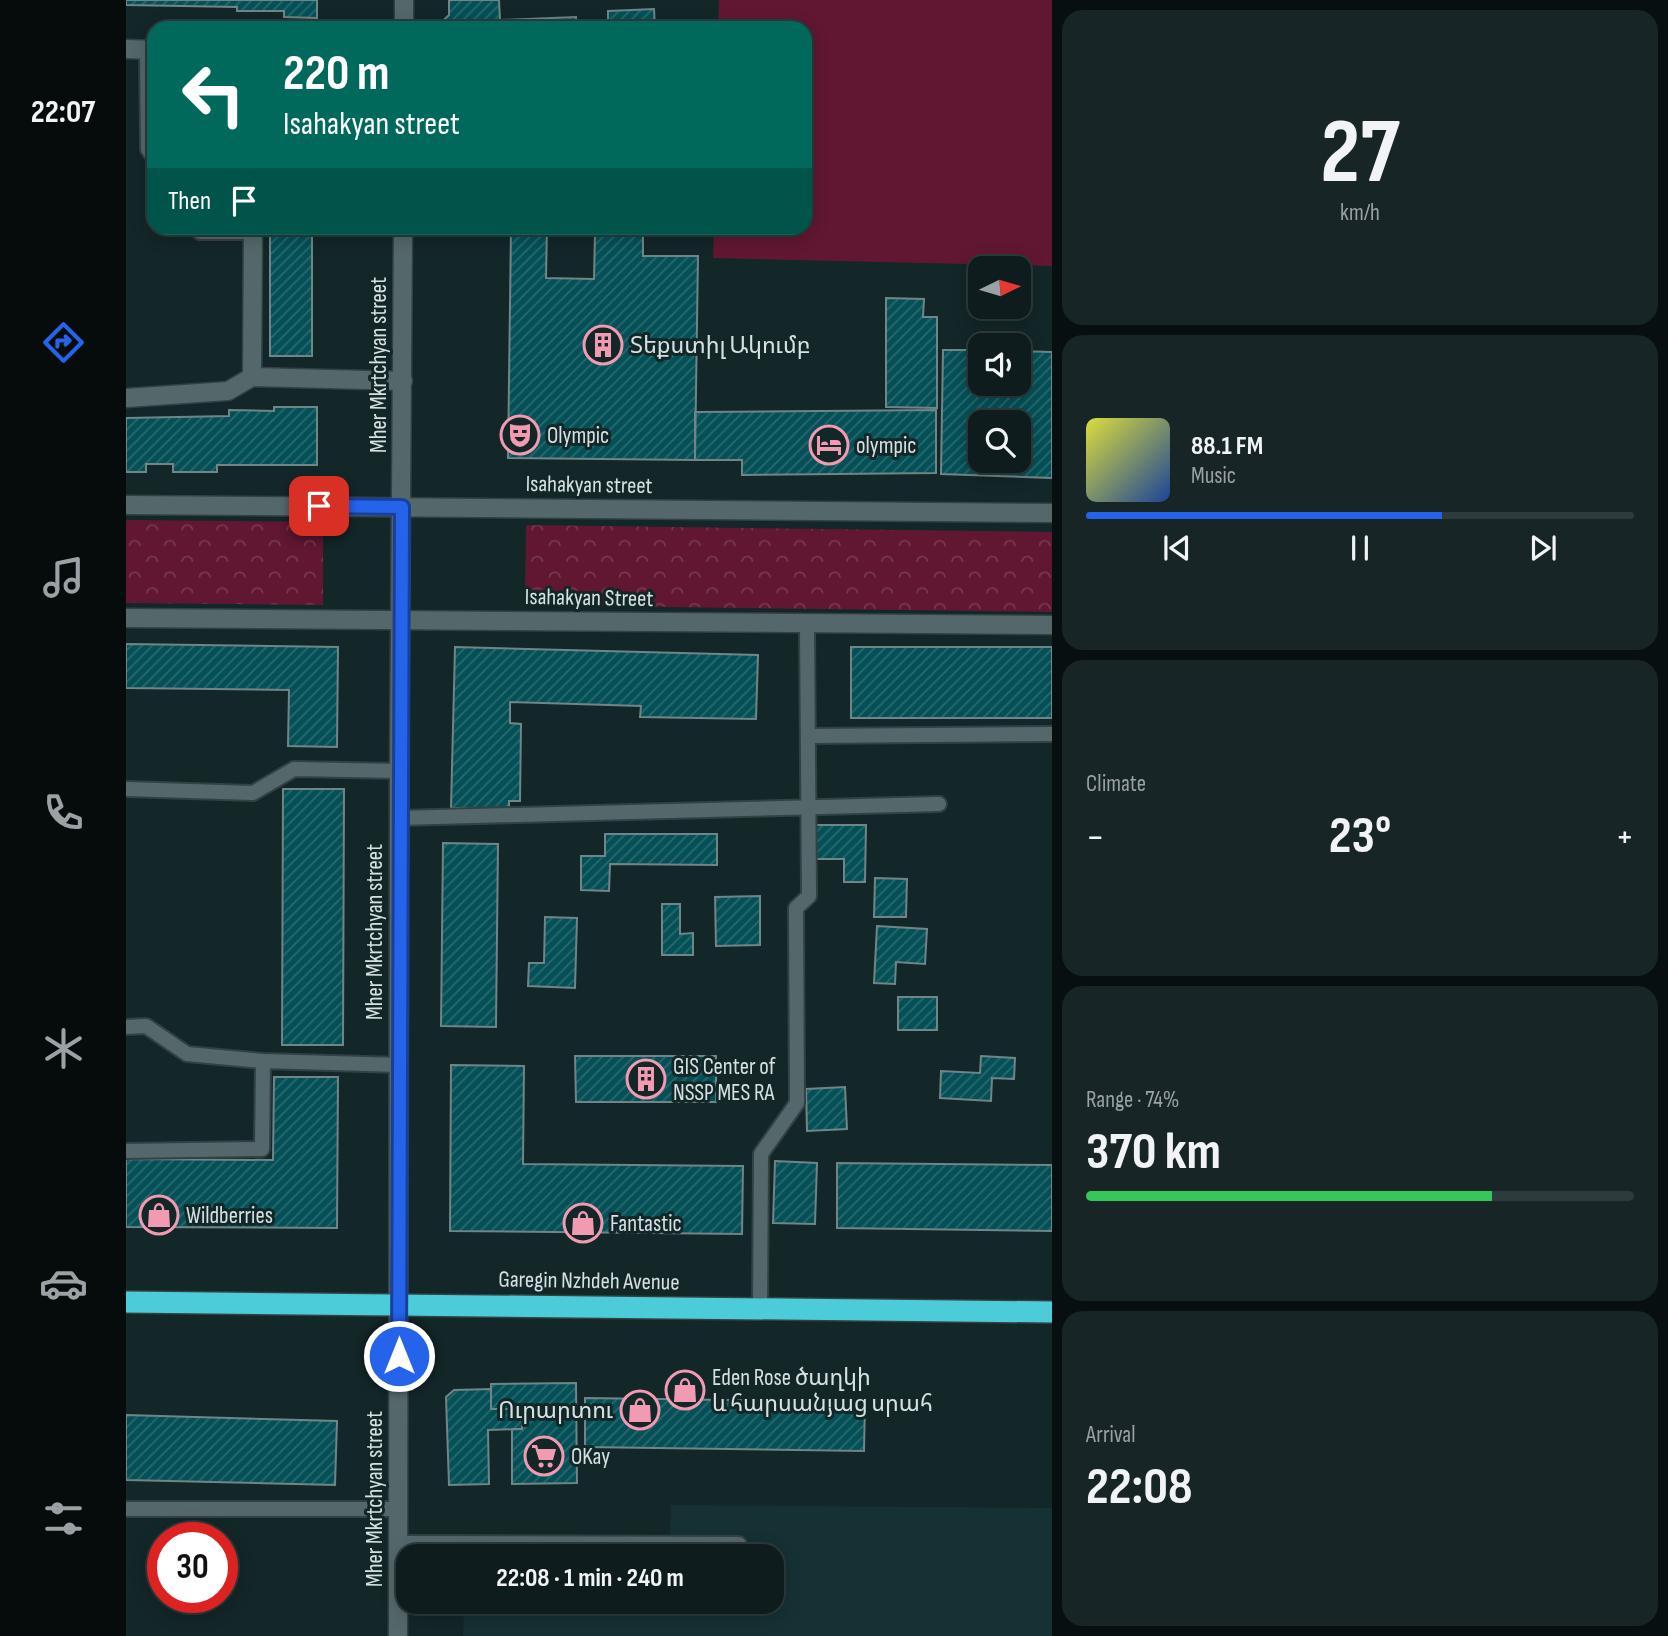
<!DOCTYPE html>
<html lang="en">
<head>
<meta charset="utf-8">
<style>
  :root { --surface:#0e1c1e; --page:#172527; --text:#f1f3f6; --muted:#9ba1a4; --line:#2e3a3c; --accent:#2563eb }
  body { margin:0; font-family:"Sofia Sans Condensed","Noto Sans Armenian",sans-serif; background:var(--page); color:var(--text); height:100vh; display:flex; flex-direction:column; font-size:26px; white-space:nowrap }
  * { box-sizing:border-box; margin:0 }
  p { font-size:23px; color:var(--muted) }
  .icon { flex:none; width:38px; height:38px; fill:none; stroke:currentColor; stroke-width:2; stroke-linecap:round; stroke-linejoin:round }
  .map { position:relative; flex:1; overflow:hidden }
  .details { display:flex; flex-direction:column; gap:10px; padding:10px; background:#080f10; width:616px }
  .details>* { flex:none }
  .top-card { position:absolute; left:21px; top:21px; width:665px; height:214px; border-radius:21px; box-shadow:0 4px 18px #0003,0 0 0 2px var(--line); background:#00695c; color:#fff; overflow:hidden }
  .needle { width:46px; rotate:85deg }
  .buttons { position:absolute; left:842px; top:256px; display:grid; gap:14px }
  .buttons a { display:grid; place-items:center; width:63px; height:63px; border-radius:14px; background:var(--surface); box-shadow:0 4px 18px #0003,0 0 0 2px var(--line); font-size:35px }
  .speed { position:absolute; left:21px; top:1522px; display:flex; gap:14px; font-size:35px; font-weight:700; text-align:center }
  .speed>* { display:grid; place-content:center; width:91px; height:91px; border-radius:50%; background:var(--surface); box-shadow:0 4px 18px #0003,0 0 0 2px var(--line); line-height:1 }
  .speed .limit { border:10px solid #d22; background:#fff; color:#111 }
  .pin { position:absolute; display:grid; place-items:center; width:60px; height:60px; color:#fff; margin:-30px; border-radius:14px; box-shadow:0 4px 10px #0006 }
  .me { position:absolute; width:77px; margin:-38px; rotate:0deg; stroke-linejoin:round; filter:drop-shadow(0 0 5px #0008) }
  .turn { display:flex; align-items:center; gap:24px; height:147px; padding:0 21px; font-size:32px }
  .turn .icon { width:91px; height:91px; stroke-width:2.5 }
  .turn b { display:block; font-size:49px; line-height:60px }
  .then { display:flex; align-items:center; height:66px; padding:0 21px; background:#0003; gap:14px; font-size:26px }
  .big { font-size:52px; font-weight:700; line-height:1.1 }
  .details .card { flex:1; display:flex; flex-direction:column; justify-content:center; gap:10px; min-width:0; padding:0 24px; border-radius:21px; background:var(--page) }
  .details .dial { align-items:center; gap:0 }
  .dial b { font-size:91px; line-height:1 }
  .song { display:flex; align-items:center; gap:21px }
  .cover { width:84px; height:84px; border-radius:10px; background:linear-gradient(135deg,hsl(60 70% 55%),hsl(220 70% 35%)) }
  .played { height:7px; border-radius:4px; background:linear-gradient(90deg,var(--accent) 65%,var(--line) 65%) }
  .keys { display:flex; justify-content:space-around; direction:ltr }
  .heat { display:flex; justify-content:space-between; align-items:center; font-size:38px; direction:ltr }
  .charge { height:10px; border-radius:5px; background:linear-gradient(90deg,#34c759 74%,var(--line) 0) }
  .trip { position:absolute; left:270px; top:1544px; width:388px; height:70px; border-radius:21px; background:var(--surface); box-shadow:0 4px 18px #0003,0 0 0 2px var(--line); font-weight:700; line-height:70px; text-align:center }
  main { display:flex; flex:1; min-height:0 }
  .tabs { display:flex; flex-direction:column; width:126px; justify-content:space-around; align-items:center; background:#060b0c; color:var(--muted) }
  .tabs .icon { width:49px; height:49px }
  .tabs .active { color:var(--accent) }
  .tabs b { font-size:32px; color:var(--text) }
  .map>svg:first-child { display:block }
  .built { fill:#153134 }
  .park { fill:url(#park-crowns) }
  .garden { fill:#611732 }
  .building { fill:url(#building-hatch); stroke:#708588; stroke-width:2; fill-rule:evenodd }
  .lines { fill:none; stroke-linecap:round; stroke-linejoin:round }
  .lane-casing { stroke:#344143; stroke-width:18 }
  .street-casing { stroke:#344143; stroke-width:21 }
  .secondary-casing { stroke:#344143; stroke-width:21 }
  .highway-casing { stroke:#344143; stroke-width:24 }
  .lane { stroke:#54686b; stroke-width:14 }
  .street { stroke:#54686b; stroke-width:18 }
  .secondary { stroke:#54686b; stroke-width:18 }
  .highway { stroke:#4ccbd9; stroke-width:21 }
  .route-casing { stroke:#184099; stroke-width:18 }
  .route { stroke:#2563eb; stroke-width:12 }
  .labels { text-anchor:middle; stroke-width:6; stroke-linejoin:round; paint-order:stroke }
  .poi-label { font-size:23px; fill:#d6e1e3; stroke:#132628; text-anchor:start }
  .street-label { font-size:23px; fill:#d6e1e3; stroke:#132628 }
</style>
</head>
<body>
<main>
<nav class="tabs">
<b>22:07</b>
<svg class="icon active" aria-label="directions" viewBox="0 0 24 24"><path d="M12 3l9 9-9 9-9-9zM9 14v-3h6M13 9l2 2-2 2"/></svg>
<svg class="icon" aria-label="music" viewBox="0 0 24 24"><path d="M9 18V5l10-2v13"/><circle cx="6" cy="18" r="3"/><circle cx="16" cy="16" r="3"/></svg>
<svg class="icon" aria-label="phone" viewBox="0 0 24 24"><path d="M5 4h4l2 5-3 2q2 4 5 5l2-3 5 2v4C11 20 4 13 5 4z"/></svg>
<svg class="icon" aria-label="climate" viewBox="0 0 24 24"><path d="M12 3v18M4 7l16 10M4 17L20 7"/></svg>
<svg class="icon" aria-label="car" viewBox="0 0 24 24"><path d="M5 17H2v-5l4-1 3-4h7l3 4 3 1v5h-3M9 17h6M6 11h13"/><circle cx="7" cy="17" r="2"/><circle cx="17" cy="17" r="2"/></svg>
<svg class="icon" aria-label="filters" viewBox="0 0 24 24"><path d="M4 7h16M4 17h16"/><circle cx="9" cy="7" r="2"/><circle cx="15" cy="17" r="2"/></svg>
</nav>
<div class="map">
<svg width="926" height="1636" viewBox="0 0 926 1636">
  <defs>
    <pattern id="park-crowns" width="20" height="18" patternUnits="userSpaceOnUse" patternTransform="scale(1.75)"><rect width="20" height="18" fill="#611732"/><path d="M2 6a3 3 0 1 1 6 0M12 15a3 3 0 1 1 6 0" fill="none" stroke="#773850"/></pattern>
    <pattern id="building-hatch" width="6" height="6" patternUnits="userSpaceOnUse" patternTransform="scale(1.75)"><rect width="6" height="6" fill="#055057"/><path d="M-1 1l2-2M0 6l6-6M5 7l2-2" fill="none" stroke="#29696f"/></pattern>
  </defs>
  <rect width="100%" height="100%" fill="#132628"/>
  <path class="built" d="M545 1505 926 1508V1636H337L338 1601H646V1556H543Z"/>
  <path class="park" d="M0 520 197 522V605L0 603Z
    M400 525 926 532V612L399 605Z"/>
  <path class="garden" d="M593 0H926V266L587 258 588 228H679V28H592Z"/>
  <path class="building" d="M0 0H191V18L158 17V11H111V7L0 5Z
    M323 0H373L374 20 450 17V28H309L323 15Z
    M528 9 529 28H482V11Z
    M144 228H186V356H144Z
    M385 228H421L420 278 468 279 469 232H517V256H572L569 460 382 458Z
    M760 298 798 299 797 317H811V408L760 407Z
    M817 350H854V383H892V351L926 352V478L815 474ZM854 422H892V460H854Z
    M148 407H191V465H91V472H47V464H20V472H0V418L103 416V410L148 411Z
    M810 410V473L616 475V460H569V412Z
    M0 644 212 647 211 747 162 746 163 690 0 688Z
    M329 647 632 655 630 719 514 717 515 706 384 702V723L395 724 394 801H383V809L325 808Z
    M725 647H926V718H725Z
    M157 789H218L217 1045H156Z
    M689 825H740L739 882H718V859H689Z
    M479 834H591V865L484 864 483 891 455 890V856H479Z
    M317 843 372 844 370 1027 315 1026Z
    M749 878 781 879 780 917H748Z
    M634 896V945L590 946 589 897Z
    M536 904H554V934L567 933V955H536Z
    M419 917 451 918 449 988 402 986 403 963H418Z
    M751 926 801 929 799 964 770 962 769 984 748 983Z
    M772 997H811V1030H772Z
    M449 1056H590V1102H450Z
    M855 1056 889 1058 888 1079 866 1078 865 1101 814 1098 815 1071 854 1073Z
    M325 1065 398 1066 397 1164 617 1166 616 1234 324 1231Z
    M148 1077H212L211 1228 0 1227V1159L147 1160Z
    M719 1087 721 1129 681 1131 680 1089Z
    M649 1161 691 1163 689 1224 647 1223Z
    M711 1163 926 1165V1231L711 1228Z
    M450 1383 451 1483 386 1484V1429H396V1409H365V1384Z
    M365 1389V1409H396V1429L362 1430 363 1484 323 1485 320 1397 328 1390Z
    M459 1398 739 1402 738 1451 459 1447Z
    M0 1415 211 1421 209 1485 0 1480Z"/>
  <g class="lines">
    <defs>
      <path id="lane" d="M21 49 22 149 28 158
        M71 228 74 232H127
        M683 736 926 734
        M1 789 127 793 168 769 273 771
        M273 818 813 804
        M0 1027 20 1026 61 1054 137 1061 273 1065
        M0 1151 136 1149 137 1061
        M634 1309 635 1154 671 1103 670 908 683 896 681 624
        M0 1509H272
        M272 1543 613 1544"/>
      <path id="street" d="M278 28V0
        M0 49 28 50
        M127 228 126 377 277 381
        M0 398 102 391 126 377
        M272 1636 273 771 277 228"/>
      <path id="secondary" d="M0 505 926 513
        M0 618 926 625"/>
      <path id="highway" d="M0 1302 926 1312"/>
    </defs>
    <use href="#lane" class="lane-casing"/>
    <use href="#street" class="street-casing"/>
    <use href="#secondary" class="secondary-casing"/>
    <use href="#highway" class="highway-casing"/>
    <use href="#lane" class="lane"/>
    <use href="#street" class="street"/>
    <use href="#secondary" class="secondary"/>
    <use href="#highway" class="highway"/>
  </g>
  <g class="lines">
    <defs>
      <path id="route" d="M193 506 276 507 273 1356"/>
    </defs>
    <use href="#route" class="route-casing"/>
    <use href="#route" class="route"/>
  </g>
  <defs>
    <symbol id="building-ring" viewBox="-11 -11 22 22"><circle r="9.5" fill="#132628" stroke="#f19ab1" stroke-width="1.5"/><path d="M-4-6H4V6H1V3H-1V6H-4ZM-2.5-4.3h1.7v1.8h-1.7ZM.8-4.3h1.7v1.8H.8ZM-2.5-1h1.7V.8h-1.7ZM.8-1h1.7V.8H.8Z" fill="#f19ab1"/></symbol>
    <symbol id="theatre-ring" viewBox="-11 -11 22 22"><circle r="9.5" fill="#132628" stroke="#f19ab1" stroke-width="1.5"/><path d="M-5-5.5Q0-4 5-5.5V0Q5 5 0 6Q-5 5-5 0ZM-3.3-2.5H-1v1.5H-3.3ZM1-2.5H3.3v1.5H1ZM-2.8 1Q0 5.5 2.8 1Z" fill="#f19ab1"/></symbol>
    <symbol id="hotel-ring" viewBox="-11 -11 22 22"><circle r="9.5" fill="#132628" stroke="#f19ab1" stroke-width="1.5"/><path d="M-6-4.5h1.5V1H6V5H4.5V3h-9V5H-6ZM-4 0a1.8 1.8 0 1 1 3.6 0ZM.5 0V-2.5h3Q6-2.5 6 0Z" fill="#f19ab1"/></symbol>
    <symbol id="shop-ring" viewBox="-11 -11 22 22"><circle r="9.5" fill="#132628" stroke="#f19ab1" stroke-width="1.5"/><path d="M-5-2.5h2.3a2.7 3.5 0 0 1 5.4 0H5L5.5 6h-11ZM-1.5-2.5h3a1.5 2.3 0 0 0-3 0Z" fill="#f19ab1"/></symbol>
    <symbol id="supermarket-ring" viewBox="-11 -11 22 22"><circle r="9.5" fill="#132628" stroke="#f19ab1" stroke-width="1.5"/><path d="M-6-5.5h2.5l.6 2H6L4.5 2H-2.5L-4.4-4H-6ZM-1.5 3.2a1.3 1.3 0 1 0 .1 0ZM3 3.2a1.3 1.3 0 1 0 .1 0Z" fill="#f19ab1"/></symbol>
  </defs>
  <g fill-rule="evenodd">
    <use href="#building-ring" x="455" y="323" width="44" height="44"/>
    <use href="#theatre-ring" x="372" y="413" width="44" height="44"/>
    <use href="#hotel-ring" x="681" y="423" width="44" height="44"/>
    <use href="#building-ring" x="498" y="1057" width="44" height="44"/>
    <use href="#shop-ring" x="11" y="1193" width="44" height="44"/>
    <use href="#shop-ring" x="435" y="1201" width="44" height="44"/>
    <use href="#shop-ring" x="537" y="1368" width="44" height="44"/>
    <use href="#shop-ring" x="492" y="1388" width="44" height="44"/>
    <use href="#supermarket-ring" x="396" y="1434" width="44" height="44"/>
  </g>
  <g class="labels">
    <g class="poi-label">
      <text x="504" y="353">Տեքստիլ Ակումբ</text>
      <text x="421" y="443">Olympic</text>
      <text x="730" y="453">olympic</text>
      <text x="547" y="1074">GIS Center of<tspan x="547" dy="26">NSSP MES RA</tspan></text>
      <text x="60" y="1223">Wildberries</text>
      <text x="484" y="1231">Fantastic</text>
      <text x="586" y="1385">Eden Rose ծաղկի<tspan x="586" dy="26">և հարսանյաց սրահ</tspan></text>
      <text x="487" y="1418" text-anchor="end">Ուրարտու</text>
      <text x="445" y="1464">OKay</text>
    </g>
    <g class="street-label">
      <text transform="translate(252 365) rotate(-90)" y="8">Mher Mkrtchyan street</text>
      <text transform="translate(463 484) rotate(1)" y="8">Isahakyan street</text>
      <text transform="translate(463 597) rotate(1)" y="8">Isahakyan Street</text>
      <text transform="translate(248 932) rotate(-90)" y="8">Mher Mkrtchyan street</text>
      <text transform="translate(463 1280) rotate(1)" y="8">Garegin Nzhdeh Avenue</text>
      <text transform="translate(248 1499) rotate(-90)" y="8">Mher Mkrtchyan street</text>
    </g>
  </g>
</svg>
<div class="buttons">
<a><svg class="needle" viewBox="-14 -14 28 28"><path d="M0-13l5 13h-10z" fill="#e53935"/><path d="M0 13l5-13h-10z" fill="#9ba1a4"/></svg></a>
<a><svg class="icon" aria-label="sound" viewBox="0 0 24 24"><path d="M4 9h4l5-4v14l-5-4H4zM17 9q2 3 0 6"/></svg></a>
<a><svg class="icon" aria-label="search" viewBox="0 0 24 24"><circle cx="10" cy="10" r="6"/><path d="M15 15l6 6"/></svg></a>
</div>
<div class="speed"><div class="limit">30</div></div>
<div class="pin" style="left:193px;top:506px;background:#d93025"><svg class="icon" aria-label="arrive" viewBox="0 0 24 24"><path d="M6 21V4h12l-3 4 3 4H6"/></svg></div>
<svg class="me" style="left:273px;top:1356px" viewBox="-20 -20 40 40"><circle r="17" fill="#2563eb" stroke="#fff" stroke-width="3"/><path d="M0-11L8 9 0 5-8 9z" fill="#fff"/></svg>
<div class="trip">22:08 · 1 min · 240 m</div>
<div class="top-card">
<div class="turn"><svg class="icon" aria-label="left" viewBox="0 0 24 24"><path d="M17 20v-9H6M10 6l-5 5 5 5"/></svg><div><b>220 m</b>Isahakyan street</div></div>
<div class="then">Then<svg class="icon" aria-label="arrive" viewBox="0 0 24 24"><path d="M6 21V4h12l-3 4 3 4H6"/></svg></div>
</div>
</div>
<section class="details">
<div class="card dial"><b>27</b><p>km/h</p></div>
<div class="card">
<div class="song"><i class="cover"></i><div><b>88.1 FM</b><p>Music</p></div></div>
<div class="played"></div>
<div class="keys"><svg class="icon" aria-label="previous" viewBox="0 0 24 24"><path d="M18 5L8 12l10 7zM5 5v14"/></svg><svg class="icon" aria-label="pause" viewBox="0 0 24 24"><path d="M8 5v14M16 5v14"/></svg><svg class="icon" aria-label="next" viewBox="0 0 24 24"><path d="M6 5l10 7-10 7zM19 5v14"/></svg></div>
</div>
<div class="card"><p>Climate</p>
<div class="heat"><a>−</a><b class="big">23°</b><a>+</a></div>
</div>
<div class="card"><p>Range · 74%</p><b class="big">370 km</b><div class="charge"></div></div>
<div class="card"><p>Arrival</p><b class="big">22:08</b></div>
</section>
</main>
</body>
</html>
